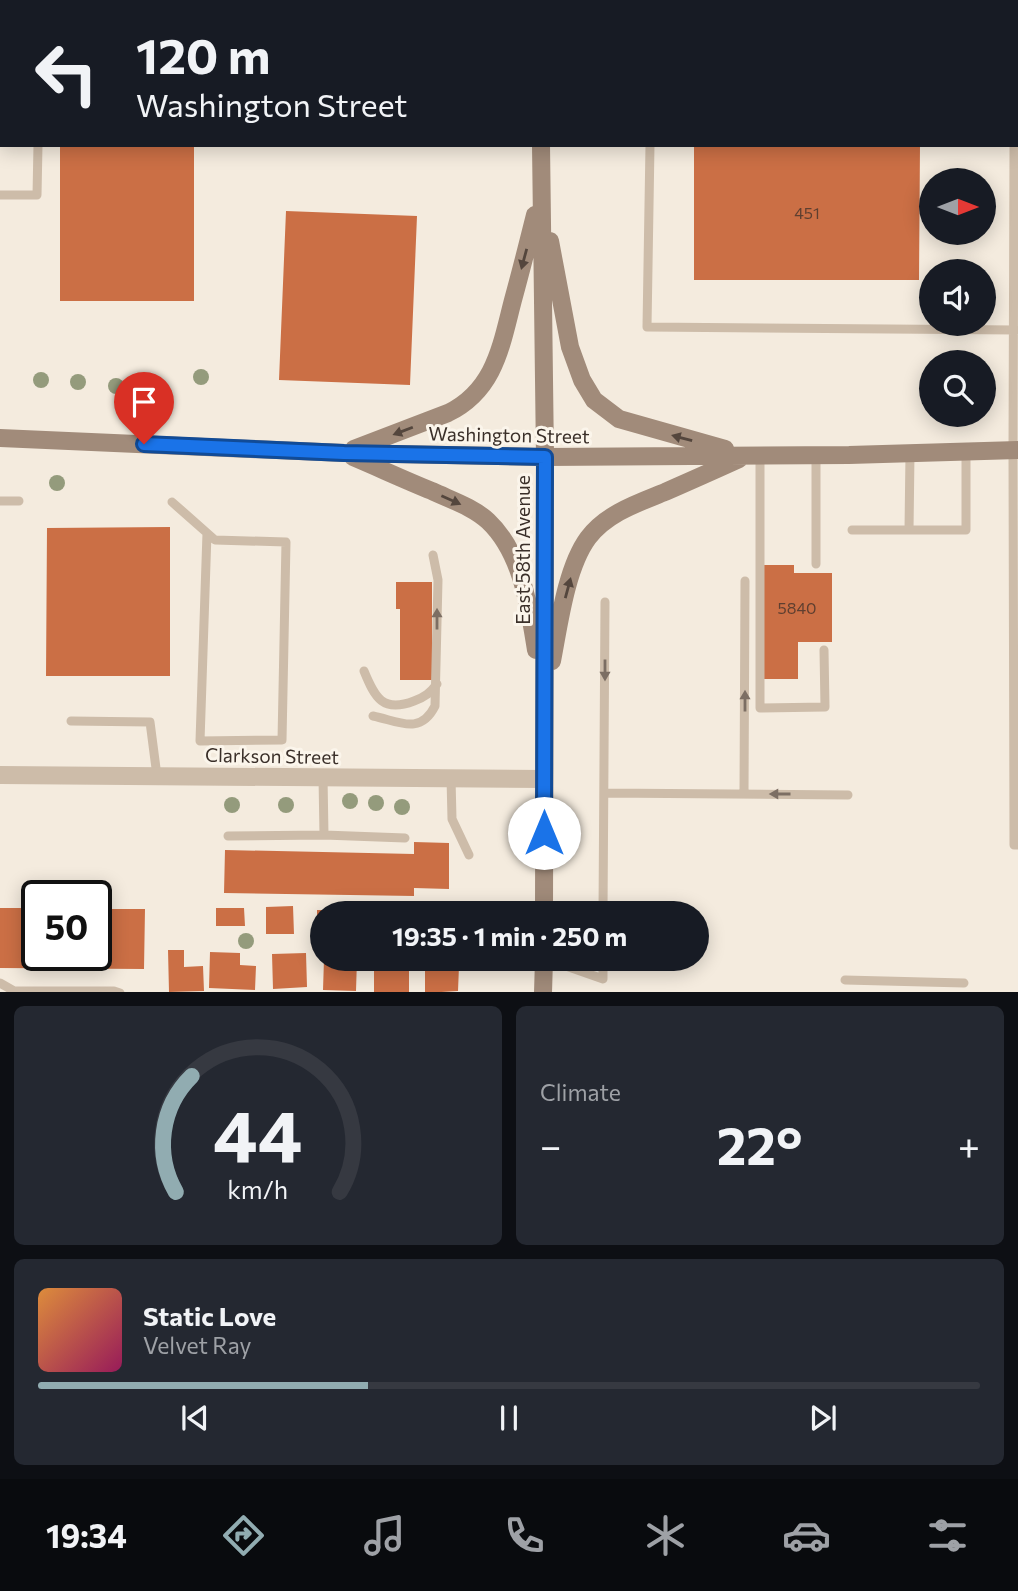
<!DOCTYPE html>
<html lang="en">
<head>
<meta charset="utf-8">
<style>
  :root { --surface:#171b24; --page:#242831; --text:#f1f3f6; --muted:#9ea1a6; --line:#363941; --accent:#91acb1 }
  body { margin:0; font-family:Commissioner,sans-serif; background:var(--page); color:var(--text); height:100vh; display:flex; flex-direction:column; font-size:26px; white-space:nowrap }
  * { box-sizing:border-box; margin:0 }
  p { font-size:23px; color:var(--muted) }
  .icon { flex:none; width:38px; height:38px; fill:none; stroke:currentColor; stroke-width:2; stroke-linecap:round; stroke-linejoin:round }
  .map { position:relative; height:992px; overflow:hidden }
  .panel { display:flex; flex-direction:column; gap:14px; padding:14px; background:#0d0f14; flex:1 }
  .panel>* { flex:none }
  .top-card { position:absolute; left:0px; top:0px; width:1018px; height:147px; box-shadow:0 4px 18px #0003; background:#171b24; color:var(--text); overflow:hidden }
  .needle { width:46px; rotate:90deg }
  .buttons { position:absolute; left:919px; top:168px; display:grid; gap:14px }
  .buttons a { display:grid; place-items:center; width:77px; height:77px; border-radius:50%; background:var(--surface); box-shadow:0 4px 18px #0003; font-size:35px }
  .speed { position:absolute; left:21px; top:880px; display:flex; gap:14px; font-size:35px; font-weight:700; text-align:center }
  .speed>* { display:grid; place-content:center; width:91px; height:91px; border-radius:50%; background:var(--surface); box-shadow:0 4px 18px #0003; line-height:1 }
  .speed .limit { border:4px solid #111; border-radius:10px; background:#fff; color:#111 }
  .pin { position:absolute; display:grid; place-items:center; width:60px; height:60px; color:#fff; margin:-72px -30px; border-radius:50% 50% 50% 0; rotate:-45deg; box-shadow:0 0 7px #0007 }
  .pin .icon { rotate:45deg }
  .me { position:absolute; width:77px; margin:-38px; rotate:0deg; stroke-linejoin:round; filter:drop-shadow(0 0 5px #0008) }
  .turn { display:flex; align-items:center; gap:24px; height:147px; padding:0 21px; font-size:32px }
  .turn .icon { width:91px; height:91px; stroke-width:2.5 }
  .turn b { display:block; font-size:49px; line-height:60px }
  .big { font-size:52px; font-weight:700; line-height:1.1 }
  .panel .widget { flex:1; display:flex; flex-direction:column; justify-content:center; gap:10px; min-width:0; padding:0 24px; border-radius:10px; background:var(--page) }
  .panel .dial { align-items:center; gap:0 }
  .dial svg { height:182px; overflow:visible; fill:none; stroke:var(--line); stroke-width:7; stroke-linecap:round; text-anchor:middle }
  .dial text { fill:var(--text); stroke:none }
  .song { display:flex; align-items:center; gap:21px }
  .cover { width:84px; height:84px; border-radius:10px; background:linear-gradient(135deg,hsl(30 70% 55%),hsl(330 70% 35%)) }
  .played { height:7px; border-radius:4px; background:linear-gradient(90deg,var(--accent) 35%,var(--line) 35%) }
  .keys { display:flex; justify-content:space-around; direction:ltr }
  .heat { display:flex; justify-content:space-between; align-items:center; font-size:38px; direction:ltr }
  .panel .tiles { flex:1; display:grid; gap:14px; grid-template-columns:1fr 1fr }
  .widget:last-child { grid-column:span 2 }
  .trip { position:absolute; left:310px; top:901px; width:399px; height:70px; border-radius:35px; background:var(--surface); box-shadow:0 4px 18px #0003; font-weight:700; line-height:70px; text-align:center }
  .menu { display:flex; height:112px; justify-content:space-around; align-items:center; background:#090b0e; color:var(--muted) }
  .menu .icon { width:49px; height:49px }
  .menu .on { color:var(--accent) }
  .menu b { font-size:32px; color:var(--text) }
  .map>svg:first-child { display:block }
  .building { fill:#cb6f45 }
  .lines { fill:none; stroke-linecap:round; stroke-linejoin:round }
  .lane { stroke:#cdbca9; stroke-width:9 }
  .street { stroke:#cdbca9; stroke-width:18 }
  .secondary { stroke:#a18b7a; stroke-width:18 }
  .tree { fill:#949b7c }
  .oneway { fill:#54463d }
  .oneway2 { fill:#7c6e63 }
  .route-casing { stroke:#114b97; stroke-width:18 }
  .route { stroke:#1a73e8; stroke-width:12 }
  .labels { text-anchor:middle; stroke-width:6; stroke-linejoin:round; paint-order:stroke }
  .number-label { font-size:16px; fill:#5e3f30 }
  .street-label { font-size:19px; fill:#3a2f29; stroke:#fbf5eb }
</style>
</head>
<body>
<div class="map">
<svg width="1018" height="993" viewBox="0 0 1018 993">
  <rect width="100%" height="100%" fill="#f4ebde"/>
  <path class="building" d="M60 145H194V301H60Z
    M694 145H920L919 280H694Z
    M286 211 417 216 410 385 279 380Z
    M170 527V676H46L47 528Z
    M763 565H794V573H832V642H798V679H762Z
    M396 582H432V680H400V609H396Z
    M414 842 449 843V889L414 888V896L224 893 225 850 414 854Z
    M293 906 294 934H266V907Z
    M0 908H37V956H96V909H145L144 969 0 968Z
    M216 908H244L245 926H216Z
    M317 910H330V914H322V930H317Z
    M168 950H184V967L203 966 204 991 169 992Z
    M210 952 240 953V965L256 966 255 990 209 988Z
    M306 953 307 987 273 989 272 954Z
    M324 959H357L356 991 323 990Z
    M425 959H444V966H459L458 991 425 993Z
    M374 968H409V993H374Z"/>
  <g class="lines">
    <path class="lane" d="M648 0V2
      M1015 2V0
      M0 125H2
      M650 145 647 327 1016 330
      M1014 145 1013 451 1014 845H1018
      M0 195H37L38 145
      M760 455V708L825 707 824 650
      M816 455V564
      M0 501H19
      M172 502 215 540 286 542 282 740 200 741 207 533
      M852 530H966V451
      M909 530 910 454
      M364 671C375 698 383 713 414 701 425 697 430 693 437 684
      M373 716C398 721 420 736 435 706L438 580 433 555
      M71 721 150 722 157 776
      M323 777 324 835 405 838
      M451 778 452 819 469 855
      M604 793 848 795
      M744 794 745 581
      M228 836 324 835
      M603 914 605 602
      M546 959 603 979V959
      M845 980 964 983
      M0 983 14 991H114L120 993"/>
    <path class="street" d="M0 775 544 779"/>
    <path class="secondary" d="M539 0V2
      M541 145 545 457 544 914
      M550 241 570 347 582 380 594 400 619 419 725 449
      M0 438 344 453 545 457 849 455 1018 450
      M354 449 448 413C495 390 501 346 513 300 521 271 528 243 535 215
      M353 457C379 468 405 480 432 491 451 500 473 507 488 521 522 553 529 607 536 650
      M552 661C559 625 566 568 588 538 607 513 638 503 665 492 690 481 715 470 739 459
      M543 993 544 959"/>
  </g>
  <g class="tree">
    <circle cx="201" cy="377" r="8"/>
    <circle cx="41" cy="380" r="8"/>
    <circle cx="78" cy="382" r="8"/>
    <circle cx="116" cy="386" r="8"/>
    <circle cx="57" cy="483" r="8"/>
    <circle cx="350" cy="801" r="8"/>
    <circle cx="376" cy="803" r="8"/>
    <circle cx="232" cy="805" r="8"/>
    <circle cx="286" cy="805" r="8"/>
    <circle cx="402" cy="807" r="8"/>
    <circle cx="246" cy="941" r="8"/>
  </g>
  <defs><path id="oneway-solid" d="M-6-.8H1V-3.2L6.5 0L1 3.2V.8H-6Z" transform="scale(1.75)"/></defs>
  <g class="oneway">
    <use href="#oneway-solid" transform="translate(524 259) rotate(105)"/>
    <use href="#oneway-solid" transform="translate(403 431) rotate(159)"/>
    <use href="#oneway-solid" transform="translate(682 438) rotate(-165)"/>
    <use href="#oneway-solid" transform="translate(451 500) rotate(24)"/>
    <use href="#oneway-solid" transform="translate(568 588) rotate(-75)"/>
  </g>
  <g class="oneway2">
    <use href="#oneway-solid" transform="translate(437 619) rotate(-90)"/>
    <use href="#oneway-solid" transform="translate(605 670) rotate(90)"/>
    <use href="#oneway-solid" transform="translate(745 701) rotate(-90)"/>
    <use href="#oneway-solid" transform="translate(780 794) rotate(-180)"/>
  </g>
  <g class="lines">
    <defs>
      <path id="route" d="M144 444 344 453 545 457 544 833"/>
    </defs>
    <use href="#route" class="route-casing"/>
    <use href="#route" class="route"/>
  </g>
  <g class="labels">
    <g class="number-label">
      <text x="807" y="219">451</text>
      <text x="797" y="614">5840</text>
    </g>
    <g class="street-label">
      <text transform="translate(509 435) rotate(1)" y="7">Washington Street</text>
      <text transform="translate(523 550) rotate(-90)" y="7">East 58th Avenue</text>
      <text transform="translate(272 756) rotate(1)" y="7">Clarkson Street</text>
    </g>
  </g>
</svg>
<div class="buttons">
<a><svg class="needle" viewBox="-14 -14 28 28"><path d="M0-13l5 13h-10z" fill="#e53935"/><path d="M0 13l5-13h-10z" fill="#9ea1a6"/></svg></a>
<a><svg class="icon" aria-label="sound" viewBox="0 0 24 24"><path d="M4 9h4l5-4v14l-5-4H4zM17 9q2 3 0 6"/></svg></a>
<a><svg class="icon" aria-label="search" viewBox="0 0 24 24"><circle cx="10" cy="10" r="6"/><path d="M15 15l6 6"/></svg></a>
</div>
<div class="speed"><div class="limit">50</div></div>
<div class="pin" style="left:144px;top:444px;background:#d93025"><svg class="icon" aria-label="arrive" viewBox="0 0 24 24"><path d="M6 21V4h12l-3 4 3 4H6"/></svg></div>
<svg class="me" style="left:544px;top:833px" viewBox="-20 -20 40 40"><circle r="19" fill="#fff"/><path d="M0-13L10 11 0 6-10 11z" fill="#1a73e8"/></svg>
<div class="trip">19:35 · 1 min · 250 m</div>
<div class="top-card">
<div class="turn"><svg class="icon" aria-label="left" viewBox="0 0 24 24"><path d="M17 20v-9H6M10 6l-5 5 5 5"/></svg><div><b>120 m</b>Washington Street</div></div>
</div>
</div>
<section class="panel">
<div class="tiles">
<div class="widget dial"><svg viewBox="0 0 100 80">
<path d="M14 69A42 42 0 1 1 86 69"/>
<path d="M14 69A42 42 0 0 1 21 18" stroke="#91acb1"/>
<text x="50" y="56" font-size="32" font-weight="700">44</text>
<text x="50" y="72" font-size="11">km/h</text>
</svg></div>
<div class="widget"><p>Climate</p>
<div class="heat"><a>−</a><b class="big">22°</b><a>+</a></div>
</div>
<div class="widget">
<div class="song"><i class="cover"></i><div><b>Static Love</b><p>Velvet Ray</p></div></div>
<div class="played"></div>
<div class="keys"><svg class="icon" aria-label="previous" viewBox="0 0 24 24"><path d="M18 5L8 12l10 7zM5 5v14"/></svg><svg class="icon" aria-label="pause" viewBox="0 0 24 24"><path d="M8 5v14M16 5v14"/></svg><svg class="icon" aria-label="next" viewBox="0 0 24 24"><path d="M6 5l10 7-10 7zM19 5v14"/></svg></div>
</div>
</div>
</section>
<nav class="menu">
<b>19:34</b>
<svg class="icon on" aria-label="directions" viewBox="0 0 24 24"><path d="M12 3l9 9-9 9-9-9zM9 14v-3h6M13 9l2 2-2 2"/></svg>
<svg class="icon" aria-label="music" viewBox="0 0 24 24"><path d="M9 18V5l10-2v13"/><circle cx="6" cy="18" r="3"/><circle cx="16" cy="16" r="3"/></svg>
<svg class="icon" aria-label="phone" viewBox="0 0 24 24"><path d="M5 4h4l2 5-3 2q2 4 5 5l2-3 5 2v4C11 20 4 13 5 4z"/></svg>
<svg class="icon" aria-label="climate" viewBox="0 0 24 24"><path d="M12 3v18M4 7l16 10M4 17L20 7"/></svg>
<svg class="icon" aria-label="car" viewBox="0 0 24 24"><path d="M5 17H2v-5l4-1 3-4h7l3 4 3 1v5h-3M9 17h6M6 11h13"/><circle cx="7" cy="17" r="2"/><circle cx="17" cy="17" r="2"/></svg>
<svg class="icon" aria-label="filters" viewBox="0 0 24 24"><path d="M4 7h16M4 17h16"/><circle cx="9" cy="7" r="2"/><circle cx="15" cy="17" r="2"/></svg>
</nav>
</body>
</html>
